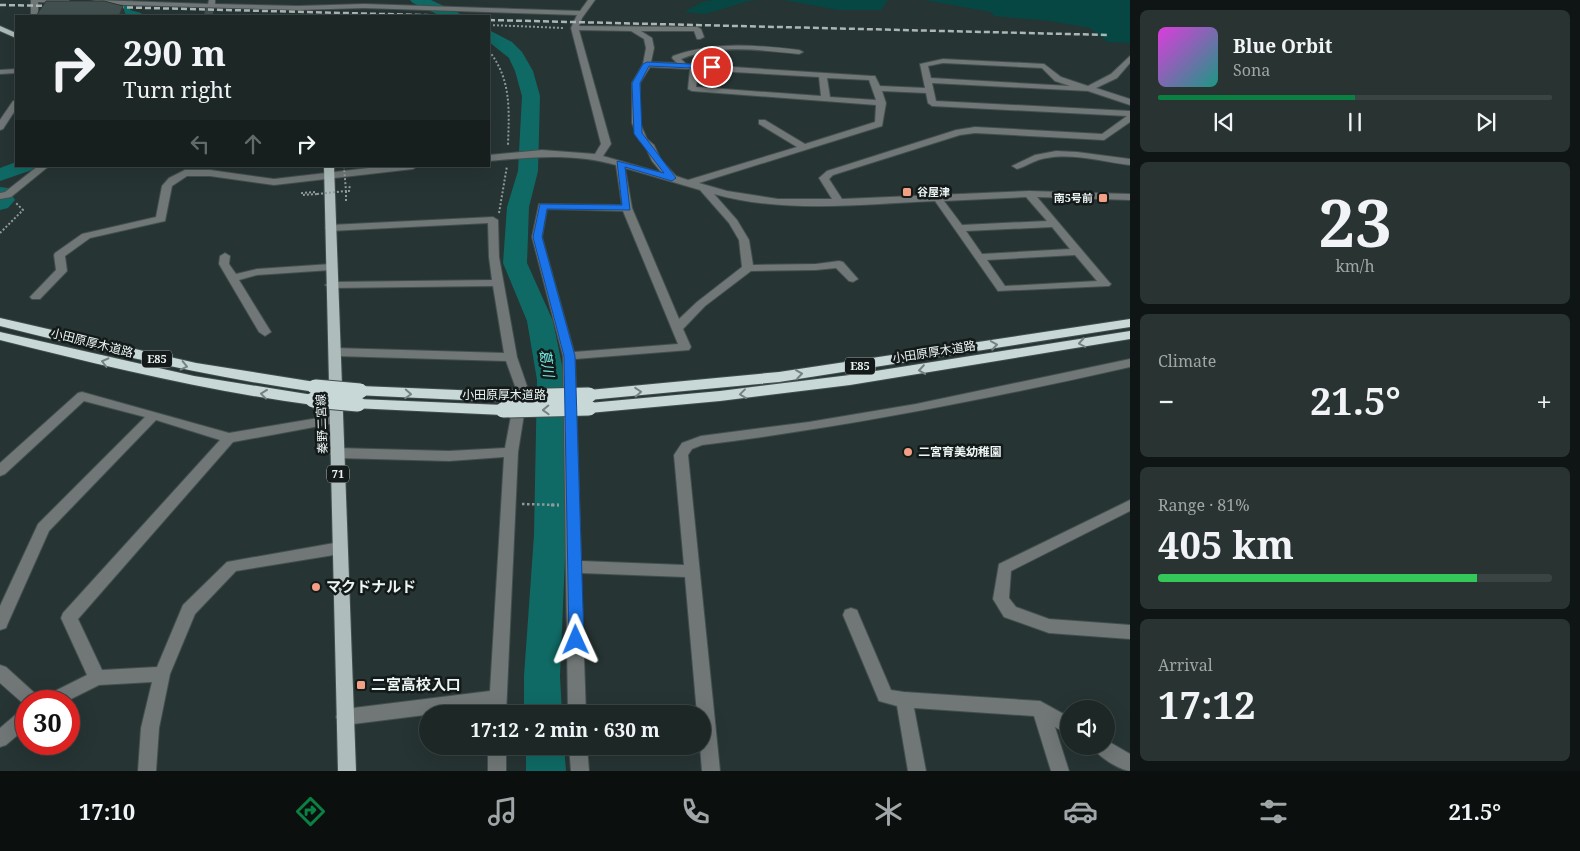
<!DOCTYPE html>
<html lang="en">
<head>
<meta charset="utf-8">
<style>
  :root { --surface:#1c2726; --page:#293332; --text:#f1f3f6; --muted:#a0a5a7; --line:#3a4443; --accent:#0b8043 }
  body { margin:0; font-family:"Noto Serif","Noto Sans JP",serif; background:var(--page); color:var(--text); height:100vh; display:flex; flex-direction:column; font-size:19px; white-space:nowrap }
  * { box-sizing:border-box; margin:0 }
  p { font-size:16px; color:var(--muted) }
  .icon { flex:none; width:28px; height:28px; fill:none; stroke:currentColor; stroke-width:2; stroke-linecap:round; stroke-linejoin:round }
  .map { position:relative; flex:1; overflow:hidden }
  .side { display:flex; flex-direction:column; gap:10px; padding:10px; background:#0f1515; width:450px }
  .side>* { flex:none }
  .guide { position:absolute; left:15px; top:15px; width:475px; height:152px; border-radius:0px; box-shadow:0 5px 20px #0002,0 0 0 1px var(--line); background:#1c2726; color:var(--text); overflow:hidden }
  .buttons { position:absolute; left:1060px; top:700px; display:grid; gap:10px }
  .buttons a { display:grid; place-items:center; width:55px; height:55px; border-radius:50%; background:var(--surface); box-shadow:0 5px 20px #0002,0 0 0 1px var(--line); font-size:25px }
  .speed { position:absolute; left:15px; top:690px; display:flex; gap:10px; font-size:25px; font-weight:700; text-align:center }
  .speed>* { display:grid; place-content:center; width:65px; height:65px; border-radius:50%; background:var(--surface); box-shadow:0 5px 20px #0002,0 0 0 1px var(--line); line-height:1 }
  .speed .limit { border:8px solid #d22; background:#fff; color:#111 }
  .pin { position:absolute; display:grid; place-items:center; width:42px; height:42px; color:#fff; margin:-21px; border:2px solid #fff; border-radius:50%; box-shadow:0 1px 5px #0007 }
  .me { position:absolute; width:55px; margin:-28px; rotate:359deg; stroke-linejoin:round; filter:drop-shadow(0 0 4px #0008) }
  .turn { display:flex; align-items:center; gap:18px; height:105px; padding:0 25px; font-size:22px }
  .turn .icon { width:65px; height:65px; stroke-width:2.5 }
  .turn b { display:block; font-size:35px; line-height:42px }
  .lanes { display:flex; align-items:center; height:48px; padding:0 25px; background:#0003; justify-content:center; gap:25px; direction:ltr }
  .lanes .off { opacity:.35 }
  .big { font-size:38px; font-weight:700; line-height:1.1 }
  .side .widget { flex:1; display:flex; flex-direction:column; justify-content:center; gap:8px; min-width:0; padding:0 18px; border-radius:8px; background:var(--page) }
  .side .dial { align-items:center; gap:0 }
  .dial b { font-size:65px; line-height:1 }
  .song { display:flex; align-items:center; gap:15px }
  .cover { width:60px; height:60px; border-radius:8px; background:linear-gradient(135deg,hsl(300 70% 55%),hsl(170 70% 35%)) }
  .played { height:5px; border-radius:2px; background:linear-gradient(90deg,var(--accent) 50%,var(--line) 50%) }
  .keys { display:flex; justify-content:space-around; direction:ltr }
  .heat { display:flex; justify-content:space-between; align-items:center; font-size:28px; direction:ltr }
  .charge { height:8px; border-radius:4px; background:linear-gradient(90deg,#34c759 81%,var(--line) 0) }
  .trip { position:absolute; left:419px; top:705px; width:292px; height:50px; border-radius:25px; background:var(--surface); box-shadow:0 5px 20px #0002,0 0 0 1px var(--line); font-weight:700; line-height:50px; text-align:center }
  .menu { display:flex; height:80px; justify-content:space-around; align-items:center; background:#0b100f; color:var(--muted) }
  .menu .icon { width:35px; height:35px }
  .menu .current { color:var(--accent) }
  .menu b { font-size:22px; color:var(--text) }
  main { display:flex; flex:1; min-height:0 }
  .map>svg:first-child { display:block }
  .green { fill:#064744 }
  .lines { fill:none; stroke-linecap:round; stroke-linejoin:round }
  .river { fill:#0f6a65; fill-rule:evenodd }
  .minor-tunnel { stroke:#445150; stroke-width:8; stroke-dasharray:8 4; stroke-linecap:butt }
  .minor-casing { stroke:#424f4e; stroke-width:2 }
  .major-casing { stroke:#424f4e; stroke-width:2 }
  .highway-casing { stroke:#424f4e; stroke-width:2 }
  .path-far2 { stroke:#8f9a99; stroke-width:2; stroke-dasharray:2 2; stroke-linecap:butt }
  .path-far1 { stroke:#8f9a99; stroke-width:2.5; stroke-dasharray:2.5 2.5; stroke-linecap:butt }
  .path { stroke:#8f9a99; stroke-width:3; stroke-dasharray:3 3; stroke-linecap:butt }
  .minor { fill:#707776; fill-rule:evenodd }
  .major { fill:#aebdbb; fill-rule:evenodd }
  .highway { fill:#c7d8d6; fill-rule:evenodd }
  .rail { stroke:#abb6b5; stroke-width:2.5; stroke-dasharray:6 3; stroke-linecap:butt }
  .highway-bridge-casing { stroke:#424f4e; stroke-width:17; stroke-linecap:butt }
  .path-bridge { stroke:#8f9a99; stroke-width:2; stroke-dasharray:2 2; stroke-linecap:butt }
  .highway-bridge { stroke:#c7d8d6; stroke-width:15 }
  .shaded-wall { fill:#2e3937 }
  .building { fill:#42514f; stroke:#2e3937 }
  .oneway { stroke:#768281 }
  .route { fill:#1a73e8; stroke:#114b97 }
  .poi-dot { fill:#f39f83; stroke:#141a1a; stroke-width:2 }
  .labels { text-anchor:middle; stroke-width:5; stroke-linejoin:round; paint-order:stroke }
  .far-poi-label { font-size:11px; font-weight:bold; fill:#ecf5f4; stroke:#141a1a; text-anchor:start }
  .shield { fill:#141a1a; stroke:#abb3b3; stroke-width:1 }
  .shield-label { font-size:11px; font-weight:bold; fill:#ecf5f4 }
  .street-label { font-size:12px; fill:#ecf5f4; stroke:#141a1a }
  .poi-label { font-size:12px; font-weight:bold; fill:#ecf5f4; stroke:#141a1a; text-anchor:start }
  .water-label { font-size:14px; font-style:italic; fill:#76ede5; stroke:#141a1a }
  .near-poi-label { font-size:15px; font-weight:bold; fill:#ecf5f4; stroke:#141a1a; text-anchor:start }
</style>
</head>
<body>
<main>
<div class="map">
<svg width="1130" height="771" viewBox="0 0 1130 771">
  <rect width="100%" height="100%" fill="#263433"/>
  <path class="green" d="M715 0H758L749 1 705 14 684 12 702 2Z
    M783 0H888L881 10H839Z
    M924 0H1130V43L1108 42 1090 28 1050 21 994 16 991 12Z"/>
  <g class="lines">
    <path class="river" d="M117 0H133L130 10 141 13 143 16 115 15 113 12Z
      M410 0H431L459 13 461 16H441L413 3Z
      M489 30 512 42 522 52 533 71 540 96 538 171 529 207 527 263 553 321 565 380 566 535 560 676 562 714H524V676L534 535 537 380 527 321 503 263 507 207 518 171 522 96 515 71 509 58 489 42Z
      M16 162V166H35L32 170 0 181V168Z
      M0 187 8 188 15 200 8 208 0 210Z
      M526 746H564L566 771H526Z"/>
    <path class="minor-tunnel" d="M208 15 211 6"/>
    <defs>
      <path id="minor" d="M31 0H69V1L66 3 38 2V16H31Z
        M96 0 208 4 209 0H215V4L298 6 364 4 580 11 588 0H595L582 18 579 26 697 27 701 29 704 37 700 39H697L694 31H641L652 38 654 48 651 62 677 63 672 58 673 56C715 41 755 45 799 50L803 52 799 54C759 50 720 44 681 59L686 64 872 76H875L880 86 925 88 920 64 943 59 1044 64 1061 77 1088 86 1111 74 1130 56V63L1117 78 1096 88 1130 99V105L1088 91 932 83 936 101 1130 111V122L1104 140 975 133 960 135 833 175 829 179 842 199 1029 191 1130 194V200L1037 197 1109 282 1111 284 1109 286 998 291 935 201C862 204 785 214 714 194L737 220 749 240 753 265 816 264 839 261 843 262 858 279 853 282 849 281 836 268 816 270 751 271 705 306 683 329 691 347 689 350 575 359 581 561 684 565 674 455 682 443 701 436 809 422 916 404 1130 359V367C988 399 847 427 702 445L692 449 688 455 720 771H702L700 746H702V714H697L685 577 581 573 586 714H568L563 356 532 237 539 204 622 205 616 165C574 153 532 157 489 161V155L542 150 595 154 601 144 571 28 577 15 364 8 298 10 93 4 89 2ZM579 30 631 31 644 39 646 48 643 64 632 83V123L639 140 645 146 652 161 662 173 603 156 611 144ZM943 63 1042 68 1055 81 1070 86 931 78 928 66ZM650 67 690 69 688 89 692 91 876 105 875 122 805 144 765 120H759V124L797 147 688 180 676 176 661 160 654 145 647 139 640 123V83ZM698 70 819 77 821 96 696 87ZM827 78 869 80 876 100 830 97ZM882 91 926 93 928 103 932 106 1127 116 1102 134 975 127 956 130 827 171 819 178 832 199H778L727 191 699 183 882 126 886 103ZM625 168 700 190 729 223 739 240 742 267 697 302 679 319 632 208ZM1026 197 1047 221 962 225 944 201ZM547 209 623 211 678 344 574 352 542 237ZM1052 227 1070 249 982 254 966 231ZM1075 255 1097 281 1005 286 987 260Z
        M16 69V73L0 74V70Z
        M13 101H16V109L3 129 0 130V120Z
        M1056 151 1077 152 1130 159V165C1103 162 1074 153 1047 158 1036 159 1027 166 1017 169L1012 166 1035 155Z
        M38 166H49L11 197 0 199V193L5 192Z
        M386 166H418L413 169 274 185 210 176H187L172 186 165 221 90 238 65 256 67 271 40 299H32L30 297 56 270 54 255 55 253 82 234 156 217 162 186 169 178 185 170H210L274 179Z
        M493 217 498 220 499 257 517 357 528 389 518 452 506 714H488L489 707 345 725 339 723 336 717 339 711 345 709 490 691 504 457 449 461 337 458 332 456 330 453 332 450 337 448 449 451 505 448 516 389 506 361 335 356 329 352 335 348 504 353 493 286 331 288 325 285 331 282 492 280 489 257 488 223 330 231 325 228 330 225Z
        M225 253 230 256 229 264 236 274 257 269 331 264 336 267 331 270 257 275 239 280 271 332 265 336 259 332 219 264 220 256Z
        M82 392 229 433 336 415 342 419 336 423 233 442 78 619 102 670 157 667 183 605 227 562 340 542 345 544 347 548 345 552 340 554 236 571 195 614 170 674 159 728 156 771H138L141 728 152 682 99 685 67 701H42L45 696 87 675 61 618 63 613 220 440 156 420 49 531 8 623 6 628 0 630V606L38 524 145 417 84 401 5 474 0 476V463L78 393Z
        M1130 500V511L1011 571 1009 598 1016 607 1049 619 1130 625V639L1049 633 1004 617 993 599 999 564Z
        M851 608 857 610 859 615 891 690 904 692 1040 701 1069 717V735L1055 727 1069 771H1051L1034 716 914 708 926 771H908L897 706 879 701 843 615 845 610Z
        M0 665 6 667 38 696 40 701H26V706L0 683Z
        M26 709V728L6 745 0 747V728L20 711Z
        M1106 740 1130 754V771C1119 770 1097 756 1092 746H1106Z
        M488 746H506V771H488Z
        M569 746H587L589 771H571Z"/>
      <path id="major" d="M0 26 16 33V38L0 31Z
        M324 166H334L356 771H338Z"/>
      <path id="highway" d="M0 318 196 363 315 382 323 387 315 392C208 377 104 352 0 326Z
        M1130 319V327L779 382 589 400 581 395 589 390 779 372Z
        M1130 331V339L850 385 720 401 589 413 584 412 581 408 584 404 589 403 720 391 850 375Z
        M0 332 194 376 313 395 318 396 321 400 318 404 313 405C207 391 104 366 0 340Z
        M360 386 506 392 514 397 506 402 355 395 352 391 355 387Z
        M358 399 503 405 508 406 511 410 508 414 503 415 353 408 350 404 353 400Z"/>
    </defs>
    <use href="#minor" class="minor-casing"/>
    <use href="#major" class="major-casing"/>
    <use href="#highway" class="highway-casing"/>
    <path class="path-far2" d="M489 25 564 28
      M489 51C512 80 509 111 508 146
      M315 192 302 193V195L317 194
      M346 201V191H349L350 184
      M499 213 507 166
      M0 233 23 210 15 202"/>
    <path class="path-far1" d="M522 504 559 505"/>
    <path class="path" d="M551 505H559"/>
    <use href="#minor" class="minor"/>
    <use href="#major" class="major"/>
    <use href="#highway" class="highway"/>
    <path class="rail" d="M0 5 57 6
      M109 7 462 16
      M489 20 1109 35"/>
    <defs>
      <path id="highway-bridge" d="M315 387 360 391
        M506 397 589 395
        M313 400 358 404
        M503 410 589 408"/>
    </defs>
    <use href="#highway-bridge" class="highway-bridge-casing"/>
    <path class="path-bridge" d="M317 194 346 191 344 167 342 166"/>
    <use href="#highway-bridge" class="highway-bridge"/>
  </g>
  <path class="shaded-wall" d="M123 6 126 16H119Z"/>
  <path class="building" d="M46 1H104L123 6 119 16H36Z"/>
  <defs><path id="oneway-chevron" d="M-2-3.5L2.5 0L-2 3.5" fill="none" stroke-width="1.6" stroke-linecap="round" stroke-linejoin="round" transform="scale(1.25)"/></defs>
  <g class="oneway">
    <use href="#oneway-chevron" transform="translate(1082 343) rotate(170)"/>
    <use href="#oneway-chevron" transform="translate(994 345) rotate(-9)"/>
    <use href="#oneway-chevron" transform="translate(105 362) rotate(-166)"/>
    <use href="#oneway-chevron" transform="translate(184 366) rotate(13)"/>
    <use href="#oneway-chevron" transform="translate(922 370) rotate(172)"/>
    <use href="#oneway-chevron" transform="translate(799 374) rotate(-8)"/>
    <use href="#oneway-chevron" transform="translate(638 392) rotate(-4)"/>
    <use href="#oneway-chevron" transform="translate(264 394) rotate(-173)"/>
    <use href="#oneway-chevron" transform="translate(408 394) rotate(3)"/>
    <use href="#oneway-chevron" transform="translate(743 394) rotate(173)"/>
    <use href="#oneway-chevron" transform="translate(546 410) rotate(178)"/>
  </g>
  <path class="route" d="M647 62 712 65 716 67 712 69 649 66 640 83 642 133 676 178 672 181 625 167 630 210 547 209 542 237 575 356 584 640 581 645 576 647 571 645 569 640 564 356 533 237 540 204 622 205 617 161 664 173 634 134 632 83 643 64Z"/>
  <g class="poi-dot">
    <rect x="902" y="187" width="10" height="10" rx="2.5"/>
    <rect x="1098" y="193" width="10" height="10" rx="2.5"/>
    <circle cx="908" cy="452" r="5"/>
    <circle cx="316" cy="587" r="5"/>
    <rect x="356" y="680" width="10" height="10" rx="2.5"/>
  </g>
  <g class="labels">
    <g class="far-poi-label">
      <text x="917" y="196">谷屋津</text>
      <text x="1093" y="202" text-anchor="end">南5号前</text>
    </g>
    <g class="shield">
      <rect x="142" y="350.5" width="30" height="17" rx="4"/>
      <rect x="845" y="357.5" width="30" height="17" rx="4"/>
      <rect x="327" y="465.5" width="22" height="17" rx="4"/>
    </g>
    <g class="shield-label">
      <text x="157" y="363">E85</text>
      <text x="860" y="370">E85</text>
      <text x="338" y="478">71</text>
    </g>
    <g class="street-label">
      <text transform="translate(92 343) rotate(14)" y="4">小田原厚木道路</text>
      <text transform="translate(934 352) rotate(-9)" y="4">小田原厚木道路</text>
      <text x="504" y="399">小田原厚木道路</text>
      <text transform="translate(322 424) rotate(-92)" y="4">秦野二宮線</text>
    </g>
    <g class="poi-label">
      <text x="918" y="456">二宮育美幼稚園</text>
    </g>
    <g class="water-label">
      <text transform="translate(547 363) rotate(81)" y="5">葛川</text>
    </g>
    <g class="near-poi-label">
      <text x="326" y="592">マクドナルド</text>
      <text x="371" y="690">二宮高校入口</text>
    </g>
  </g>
</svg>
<div class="buttons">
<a><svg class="icon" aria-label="sound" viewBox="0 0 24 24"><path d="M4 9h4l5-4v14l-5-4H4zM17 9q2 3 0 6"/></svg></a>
</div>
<div class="speed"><div class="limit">30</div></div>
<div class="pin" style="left:712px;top:67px;background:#d93025"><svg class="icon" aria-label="arrive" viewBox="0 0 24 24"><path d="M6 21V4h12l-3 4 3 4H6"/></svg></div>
<svg class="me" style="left:576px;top:640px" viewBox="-20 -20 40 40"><path d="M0-17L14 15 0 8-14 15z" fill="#1a73e8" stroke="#fff" stroke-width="4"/></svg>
<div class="trip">17:12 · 2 min · 630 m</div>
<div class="guide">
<div class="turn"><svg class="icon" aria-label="right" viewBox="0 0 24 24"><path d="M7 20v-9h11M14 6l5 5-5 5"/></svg><div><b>290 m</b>Turn right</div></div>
<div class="lanes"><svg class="icon off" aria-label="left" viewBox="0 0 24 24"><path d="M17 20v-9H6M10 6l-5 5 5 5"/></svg><svg class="icon off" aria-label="ahead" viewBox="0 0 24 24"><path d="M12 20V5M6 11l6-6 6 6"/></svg><svg class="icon" aria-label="right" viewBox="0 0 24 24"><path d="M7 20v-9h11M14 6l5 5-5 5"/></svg></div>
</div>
</div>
<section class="side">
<div class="widget">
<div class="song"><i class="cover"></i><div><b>Blue Orbit</b><p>Sona</p></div></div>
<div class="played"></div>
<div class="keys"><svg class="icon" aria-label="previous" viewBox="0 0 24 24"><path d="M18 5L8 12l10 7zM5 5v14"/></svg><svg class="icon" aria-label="pause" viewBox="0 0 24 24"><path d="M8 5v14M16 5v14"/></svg><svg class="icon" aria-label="next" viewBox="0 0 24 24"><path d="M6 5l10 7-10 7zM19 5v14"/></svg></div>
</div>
<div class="widget dial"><b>23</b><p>km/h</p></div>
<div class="widget"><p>Climate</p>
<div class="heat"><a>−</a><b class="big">21.5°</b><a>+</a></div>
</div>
<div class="widget"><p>Range · 81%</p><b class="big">405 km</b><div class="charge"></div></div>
<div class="widget"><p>Arrival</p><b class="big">17:12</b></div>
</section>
</main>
<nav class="menu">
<b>17:10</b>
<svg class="icon current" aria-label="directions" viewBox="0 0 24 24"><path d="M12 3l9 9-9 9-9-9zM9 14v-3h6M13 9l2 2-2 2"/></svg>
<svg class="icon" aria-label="music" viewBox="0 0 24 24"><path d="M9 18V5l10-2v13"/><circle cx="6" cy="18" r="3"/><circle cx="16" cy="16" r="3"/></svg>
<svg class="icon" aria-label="phone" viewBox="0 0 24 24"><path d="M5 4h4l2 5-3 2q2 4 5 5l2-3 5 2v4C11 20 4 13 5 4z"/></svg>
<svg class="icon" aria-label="climate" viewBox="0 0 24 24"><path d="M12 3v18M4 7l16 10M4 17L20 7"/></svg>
<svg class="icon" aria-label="car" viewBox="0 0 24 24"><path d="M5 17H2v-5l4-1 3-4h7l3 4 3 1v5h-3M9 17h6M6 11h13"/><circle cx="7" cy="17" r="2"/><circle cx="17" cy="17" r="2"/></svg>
<svg class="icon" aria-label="filters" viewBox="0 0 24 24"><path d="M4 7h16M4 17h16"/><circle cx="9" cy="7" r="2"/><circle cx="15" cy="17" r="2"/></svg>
<b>21.5°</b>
</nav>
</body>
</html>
